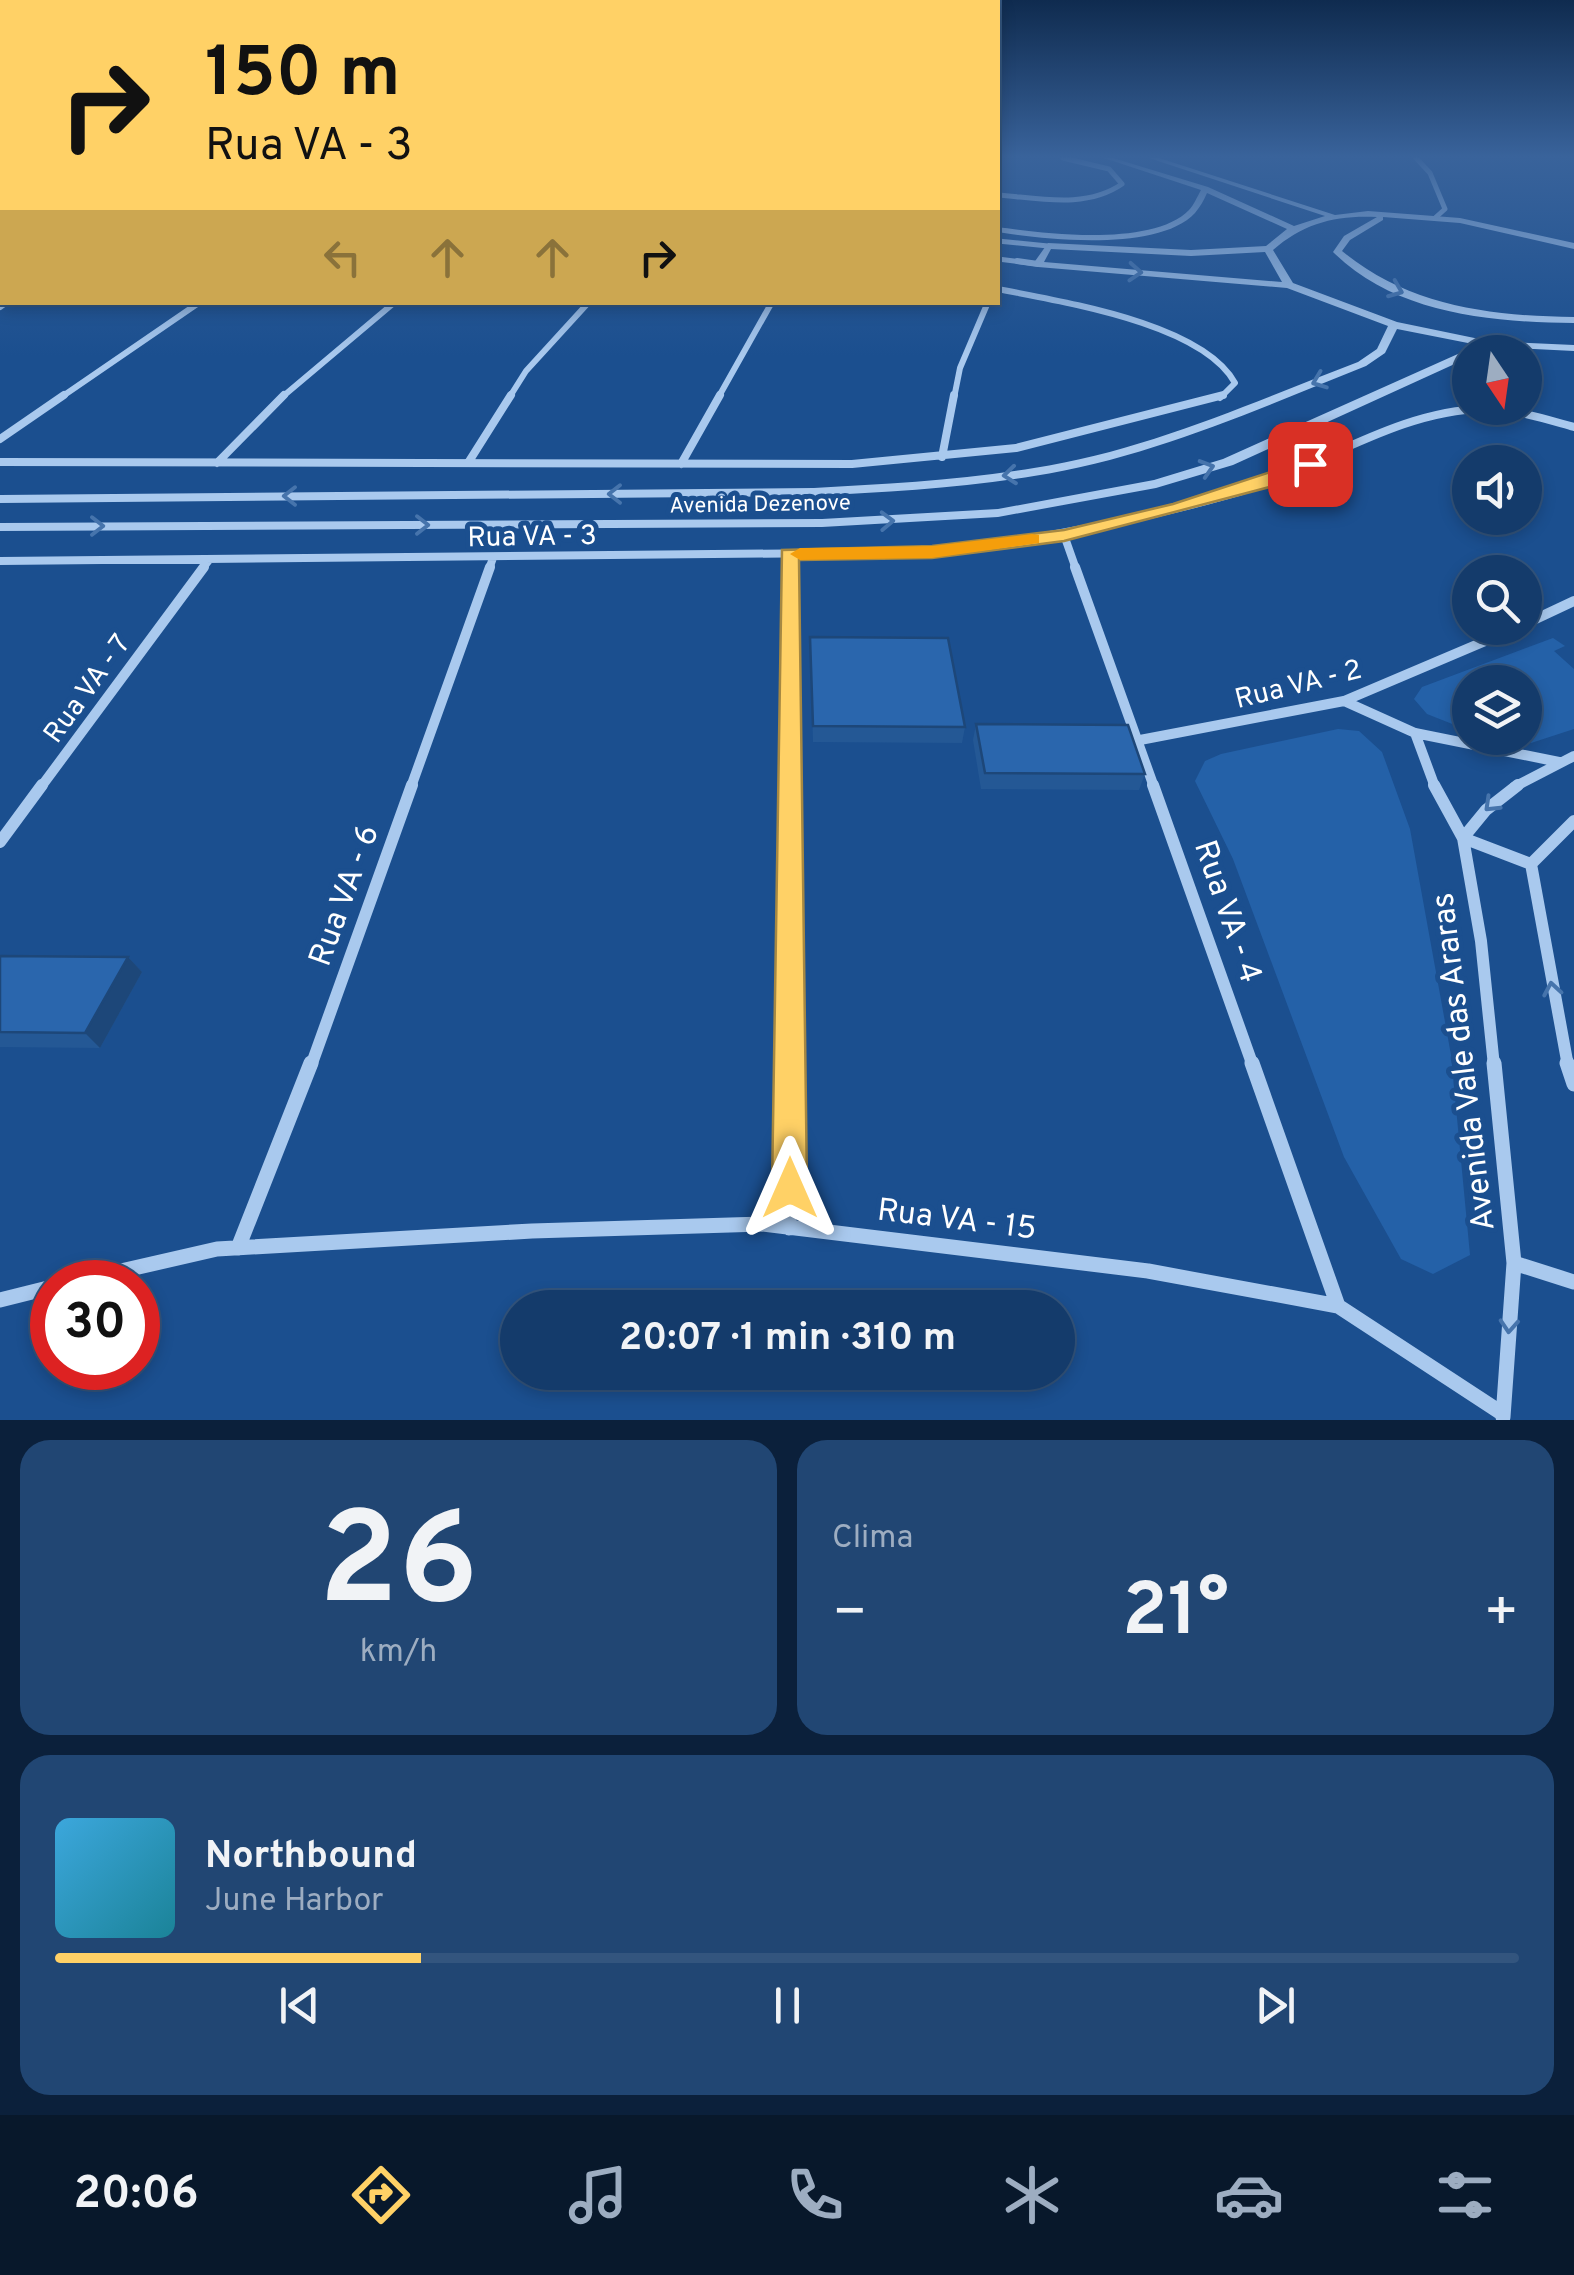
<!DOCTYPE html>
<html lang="pt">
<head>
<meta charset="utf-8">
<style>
  :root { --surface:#143b6b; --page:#214673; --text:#f1f3f6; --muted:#9dadc1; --line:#33557e; --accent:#ffd166 }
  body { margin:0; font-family:Overpass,sans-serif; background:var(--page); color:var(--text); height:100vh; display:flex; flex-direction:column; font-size:38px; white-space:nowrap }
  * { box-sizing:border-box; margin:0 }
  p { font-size:32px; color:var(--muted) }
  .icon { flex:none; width:55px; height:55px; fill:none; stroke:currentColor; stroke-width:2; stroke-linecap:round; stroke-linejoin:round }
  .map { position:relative; height:1420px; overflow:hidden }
  .details { display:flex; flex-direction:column; gap:20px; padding:20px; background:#0b203b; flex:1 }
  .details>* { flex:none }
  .banner { position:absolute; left:0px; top:0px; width:1000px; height:305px; box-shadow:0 5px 15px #0003,0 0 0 2px var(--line); background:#ffd166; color:#111; overflow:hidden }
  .needle { width:65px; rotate:167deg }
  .controls { position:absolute; left:1452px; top:335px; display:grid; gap:20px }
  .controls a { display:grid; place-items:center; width:90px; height:90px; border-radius:50%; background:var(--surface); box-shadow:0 5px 15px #0003,0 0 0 2px var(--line); font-size:50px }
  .speed { position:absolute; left:30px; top:1260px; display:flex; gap:20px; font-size:50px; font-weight:700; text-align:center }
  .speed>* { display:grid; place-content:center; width:130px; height:130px; border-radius:50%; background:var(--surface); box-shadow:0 5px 15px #0003,0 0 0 2px var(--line); line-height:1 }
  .speed .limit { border:15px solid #d22; background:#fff; color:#111 }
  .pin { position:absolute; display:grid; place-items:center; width:85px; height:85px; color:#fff; margin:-42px; border-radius:20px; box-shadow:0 5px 15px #0006 }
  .me { position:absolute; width:110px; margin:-55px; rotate:0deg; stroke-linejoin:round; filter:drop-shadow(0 0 8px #0008) }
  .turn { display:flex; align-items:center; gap:35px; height:210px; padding:0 40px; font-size:45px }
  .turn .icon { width:130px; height:130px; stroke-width:2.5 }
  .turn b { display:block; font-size:70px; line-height:85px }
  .lanes { display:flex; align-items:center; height:95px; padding:0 40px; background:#0003; justify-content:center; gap:50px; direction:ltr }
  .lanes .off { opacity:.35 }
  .big { font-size:75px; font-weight:700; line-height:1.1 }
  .details .widget { flex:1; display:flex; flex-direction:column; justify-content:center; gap:15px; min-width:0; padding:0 35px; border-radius:30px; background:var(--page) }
  .details .dial { align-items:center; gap:0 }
  .dial b { font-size:130px; line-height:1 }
  .song { display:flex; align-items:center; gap:30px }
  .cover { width:120px; height:120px; border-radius:15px; background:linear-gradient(135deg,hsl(200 70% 55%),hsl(190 70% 35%)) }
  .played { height:10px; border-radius:5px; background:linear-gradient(90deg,var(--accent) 25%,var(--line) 25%) }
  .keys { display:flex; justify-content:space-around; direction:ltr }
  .heat { display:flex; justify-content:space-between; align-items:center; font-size:55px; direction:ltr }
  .details .tiles { flex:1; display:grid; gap:20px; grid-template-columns:1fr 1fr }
  .widget:last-child { grid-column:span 2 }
  .trip { position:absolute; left:500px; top:1290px; width:575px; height:100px; border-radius:50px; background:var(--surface); box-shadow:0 5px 15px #0003,0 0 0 2px var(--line); font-weight:700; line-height:100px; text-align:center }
  .tab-bar { display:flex; height:160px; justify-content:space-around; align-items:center; background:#08182b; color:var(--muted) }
  .tab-bar .icon { width:70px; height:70px }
  .tab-bar .on { color:var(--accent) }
  .tab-bar b { font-size:45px; color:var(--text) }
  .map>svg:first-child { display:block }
  .green { fill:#2461a8 }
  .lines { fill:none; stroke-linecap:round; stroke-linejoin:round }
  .minor-far5 { stroke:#a9c9ee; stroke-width:5 }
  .minor-far4 { stroke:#a9c9ee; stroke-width:6 }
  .minor-far3 { stroke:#a9c9ee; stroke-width:8 }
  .minor-far2 { stroke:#a9c9ee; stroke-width:10 }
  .minor-far1 { stroke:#a9c9ee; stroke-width:12 }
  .minor { stroke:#a9c9ee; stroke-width:15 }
  .tertiary { fill:#a9c9ee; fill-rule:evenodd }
  .wall { fill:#245895 }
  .shaded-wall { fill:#1d4779 }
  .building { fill:#2a66ad; stroke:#1d4779; stroke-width:2.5 }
  .oneway { stroke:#4674ac }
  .route { fill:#ffd166; stroke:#a68842; stroke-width:2.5 }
  .slow { fill:#f59e0b }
  .labels { text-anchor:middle; stroke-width:10; stroke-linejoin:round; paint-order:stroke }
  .far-street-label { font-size:22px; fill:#fff; stroke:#1b4f8f }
  .street-label { font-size:28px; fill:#fff; stroke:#1b4f8f }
  .near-street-label { font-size:32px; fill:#fff; stroke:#1b4f8f }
</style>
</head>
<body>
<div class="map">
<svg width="1574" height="1420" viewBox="0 0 1574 1420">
  <rect width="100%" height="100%" fill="#1b4f8f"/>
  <path class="green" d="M1553 638 1565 646 1554 651 1574 669V729L1531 743 1494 738H1525V682H1470V731L1427 714 1414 699 1422 687Z
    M1338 729 1359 731 1382 752 1410 829 1451 1055 1470 1255 1433 1274 1401 1259 1344 1157 1233 859 1195 781 1205 761 1221 754Z"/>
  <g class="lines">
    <path class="minor-far5" d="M1416 158 1430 173 1445 209 1435 218
      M998 195C1039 198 1086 209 1122 184L1109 169 1063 158
      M998 241 1048 246
      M998 259 1037 264"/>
    <path class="minor-far4" d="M1017 261 1038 264
      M998 289C1062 302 1202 323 1235 383L1220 398
      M0 307 7 302
      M60 398 200 302
      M281 398 395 302
      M509 398 526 371 589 302
      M718 398 772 302
      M954 398 960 368 988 302"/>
    <path class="minor-far3" d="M0 439 64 395
      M942 457 954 395
      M0 462 852 464 1016 448 1223 395
      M217 463 284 395
      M468 463 511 395
      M681 464 720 395
      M1064 535 1076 569
      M789 554V569
      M0 561 932 552C1035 540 1133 522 1232 494 1316 470 1396 410 1484 409 1515 409 1545 419 1574 427
      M202 569 209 560
      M489 569 493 558"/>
    <path class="minor-far2" d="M789 567V787
      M1075 567 1154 787
      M1525 624 1574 601
      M1344 701 1415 733 1559 762
      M1415 733 1435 787
      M1140 740 1344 701 1516 628
      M41 787 204 567
      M411 787 490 567
      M1514 787 1574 756"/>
    <path class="minor-far1" d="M789 785V1066
      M1153 785 1253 1066
      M1434 785 1463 838 1531 864
      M0 842 42 785
      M311 1066 412 785
      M1494 1066 1481 941 1463 838 1486 810 1518 785
      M1568 1066 1531 864 1574 821"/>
    <path class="minor" d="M789 1063V1228
      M1252 1063 1338 1306
      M1494 1063 1514 1263 1503 1417
      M1567 1063 1574 1084
      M238 1248 311 1063
      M1514 1263 1574 1282
      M73 1282 217 1249 532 1231 763 1224 1148 1271 1338 1306 1503 1414
      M0 1300 52 1287"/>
    <path class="tertiary" d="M1104 158H1113L1208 187 1294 226 1325 216 1149 158H1159L1335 215 1368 211 1460 218 1574 243V249L1460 223 1383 217V220L1350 240 1342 251C1409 306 1490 316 1574 317V323C1490 322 1396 314 1333 252L1344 236 1377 217C1336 215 1304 223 1273 250L1293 283 1397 322 1489 341 1574 345V351L1491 347 1479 352H1470V357L1233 465 1156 488 998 517 822 527 0 531V523L822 519 998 509 1154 480 1223 459 1478 345 1397 329 1385 353 1366 366C1258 409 1149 458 1034 476 961 488 887 492 814 496L0 503V495L814 488C887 484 961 480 1034 468 1146 451 1253 402 1358 362L1377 349 1388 326 1287 288 1038 267 1033 264 1048 243 1191 250 1266 246 1287 229 1207 193C1204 200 1200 207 1195 213 1159 252 1045 240 998 232V227C1045 234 1153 247 1189 210 1194 205 1197 197 1201 190ZM1051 249 1191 256 1265 252 1282 282 1044 262Z"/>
  </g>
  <path class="wall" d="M810 637 965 727 962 743 813 742Z
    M976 724 1145 774 1139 790 981 789 973 740Z
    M0 956 128 957 142 972 100 1048 0 1047Z"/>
  <path class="shaded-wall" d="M128 957 142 972 100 1048 85 1033Z"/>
  <path class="building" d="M810 637 948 638 965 727 813 726Z
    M976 724 1128 725 1145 774 985 773Z
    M0 956 128 957 85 1033 0 1032Z"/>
  <defs><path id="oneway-chevron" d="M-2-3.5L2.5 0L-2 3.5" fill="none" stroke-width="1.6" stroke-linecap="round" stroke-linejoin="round" transform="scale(2.5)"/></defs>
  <g class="oneway">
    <use href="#oneway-chevron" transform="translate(1135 272) rotate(4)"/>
    <use href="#oneway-chevron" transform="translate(1396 290) rotate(22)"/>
    <use href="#oneway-chevron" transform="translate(1319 381) rotate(159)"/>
    <use href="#oneway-chevron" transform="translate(1207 468) rotate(-17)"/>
    <use href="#oneway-chevron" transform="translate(1010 475) rotate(174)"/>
    <use href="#oneway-chevron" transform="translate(615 494) rotate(180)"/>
    <use href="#oneway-chevron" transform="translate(290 496) rotate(180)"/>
    <use href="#oneway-chevron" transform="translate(887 521) rotate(-2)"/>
    <use href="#oneway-chevron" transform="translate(422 525)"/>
    <use href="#oneway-chevron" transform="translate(97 526)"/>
    <use href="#oneway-chevron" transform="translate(1491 805) rotate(136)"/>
    <use href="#oneway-chevron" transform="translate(1552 989) rotate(-100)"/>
    <use href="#oneway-chevron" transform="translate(1509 1326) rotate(94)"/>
  </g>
  <linearGradient id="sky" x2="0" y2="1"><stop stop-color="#0f2b4f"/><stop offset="0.44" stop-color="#39639b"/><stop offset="1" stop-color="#39639b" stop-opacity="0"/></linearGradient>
  <rect width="1574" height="356" fill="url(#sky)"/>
  <path class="route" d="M1310 459 1316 461V468L1285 483 1064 541 932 558 799 560 807 1188 802 1200 790 1205 777 1200 772 1188 782 550 932 546 1064 530 1173 504Z"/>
  <path class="slow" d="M1032 534 1039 535V543L932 558 800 560 790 554 800 548 932 546Z"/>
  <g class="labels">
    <g class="far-street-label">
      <text transform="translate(760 503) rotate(-1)" y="8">Avenida Dezenove</text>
    </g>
    <g class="street-label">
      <text transform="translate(532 535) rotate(-1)" y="10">Rua VA - 3</text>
      <text transform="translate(1298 683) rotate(-14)" y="10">Rua VA - 2</text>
      <text transform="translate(86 688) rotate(-54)" y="10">Rua VA - 7</text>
    </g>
    <g class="near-street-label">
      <text transform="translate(343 895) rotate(-70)" y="11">Rua VA - 6</text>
      <text transform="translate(1229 911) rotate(71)" y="11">Rua VA - 4</text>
      <text transform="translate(1462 1062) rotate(-97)" y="11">Avenida Vale das Araras</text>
      <text transform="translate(957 1218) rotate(7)" y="11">Rua VA - 15</text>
    </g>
  </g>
</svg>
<div class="controls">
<a><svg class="needle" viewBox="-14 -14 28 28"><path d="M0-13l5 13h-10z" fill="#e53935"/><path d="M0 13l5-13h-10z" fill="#9dadc1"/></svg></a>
<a><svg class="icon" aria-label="sound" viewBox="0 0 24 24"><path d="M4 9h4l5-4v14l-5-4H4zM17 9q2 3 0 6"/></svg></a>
<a><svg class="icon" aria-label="search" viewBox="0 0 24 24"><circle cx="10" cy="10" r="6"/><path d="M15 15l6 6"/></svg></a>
<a><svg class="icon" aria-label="layers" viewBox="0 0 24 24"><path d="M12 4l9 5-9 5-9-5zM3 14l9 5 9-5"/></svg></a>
</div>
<div class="speed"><div class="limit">30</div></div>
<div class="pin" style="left:1310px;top:464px;background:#d93025"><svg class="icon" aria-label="arrive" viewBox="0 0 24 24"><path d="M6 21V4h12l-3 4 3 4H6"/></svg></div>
<svg class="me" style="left:790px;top:1188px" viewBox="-20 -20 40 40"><path d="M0-17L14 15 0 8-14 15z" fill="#ffd166" stroke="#fff" stroke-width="4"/></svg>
<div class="trip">20:07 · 1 min · 310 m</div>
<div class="banner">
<div class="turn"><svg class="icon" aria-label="right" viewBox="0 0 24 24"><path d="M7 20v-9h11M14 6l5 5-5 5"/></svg><div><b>150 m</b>Rua VA - 3</div></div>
<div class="lanes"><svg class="icon off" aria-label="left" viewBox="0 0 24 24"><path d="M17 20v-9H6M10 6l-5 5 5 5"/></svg><svg class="icon off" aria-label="ahead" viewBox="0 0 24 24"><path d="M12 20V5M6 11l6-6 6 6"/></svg><svg class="icon off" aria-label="ahead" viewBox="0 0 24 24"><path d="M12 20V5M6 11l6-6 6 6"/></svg><svg class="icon" aria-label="right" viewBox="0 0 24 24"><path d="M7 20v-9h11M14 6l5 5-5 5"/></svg></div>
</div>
</div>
<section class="details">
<div class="tiles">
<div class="widget dial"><b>26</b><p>km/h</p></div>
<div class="widget"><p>Clima</p>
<div class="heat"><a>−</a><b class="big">21°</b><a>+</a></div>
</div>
<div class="widget">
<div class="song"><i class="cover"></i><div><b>Northbound</b><p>June Harbor</p></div></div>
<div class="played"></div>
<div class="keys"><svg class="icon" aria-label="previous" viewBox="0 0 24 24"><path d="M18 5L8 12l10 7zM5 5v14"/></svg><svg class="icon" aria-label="pause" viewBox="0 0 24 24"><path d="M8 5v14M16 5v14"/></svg><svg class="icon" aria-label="next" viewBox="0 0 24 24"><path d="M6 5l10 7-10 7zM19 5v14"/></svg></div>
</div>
</div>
</section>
<nav class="tab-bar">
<b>20:06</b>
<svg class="icon on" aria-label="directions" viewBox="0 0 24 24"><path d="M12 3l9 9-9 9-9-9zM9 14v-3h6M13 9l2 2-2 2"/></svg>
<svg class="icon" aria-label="music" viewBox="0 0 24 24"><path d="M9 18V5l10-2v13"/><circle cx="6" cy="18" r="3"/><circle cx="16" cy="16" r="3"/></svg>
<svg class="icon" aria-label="phone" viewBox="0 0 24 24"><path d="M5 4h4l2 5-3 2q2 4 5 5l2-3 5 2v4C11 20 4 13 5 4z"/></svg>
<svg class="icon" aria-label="climate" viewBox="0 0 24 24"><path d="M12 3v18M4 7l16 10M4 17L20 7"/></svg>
<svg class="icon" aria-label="car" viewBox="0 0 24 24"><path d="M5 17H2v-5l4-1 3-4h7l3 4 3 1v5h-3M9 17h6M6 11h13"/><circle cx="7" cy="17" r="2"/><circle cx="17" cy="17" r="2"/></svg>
<svg class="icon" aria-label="filters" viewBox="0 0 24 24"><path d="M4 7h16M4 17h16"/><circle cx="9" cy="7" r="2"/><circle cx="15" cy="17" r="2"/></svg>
</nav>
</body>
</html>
